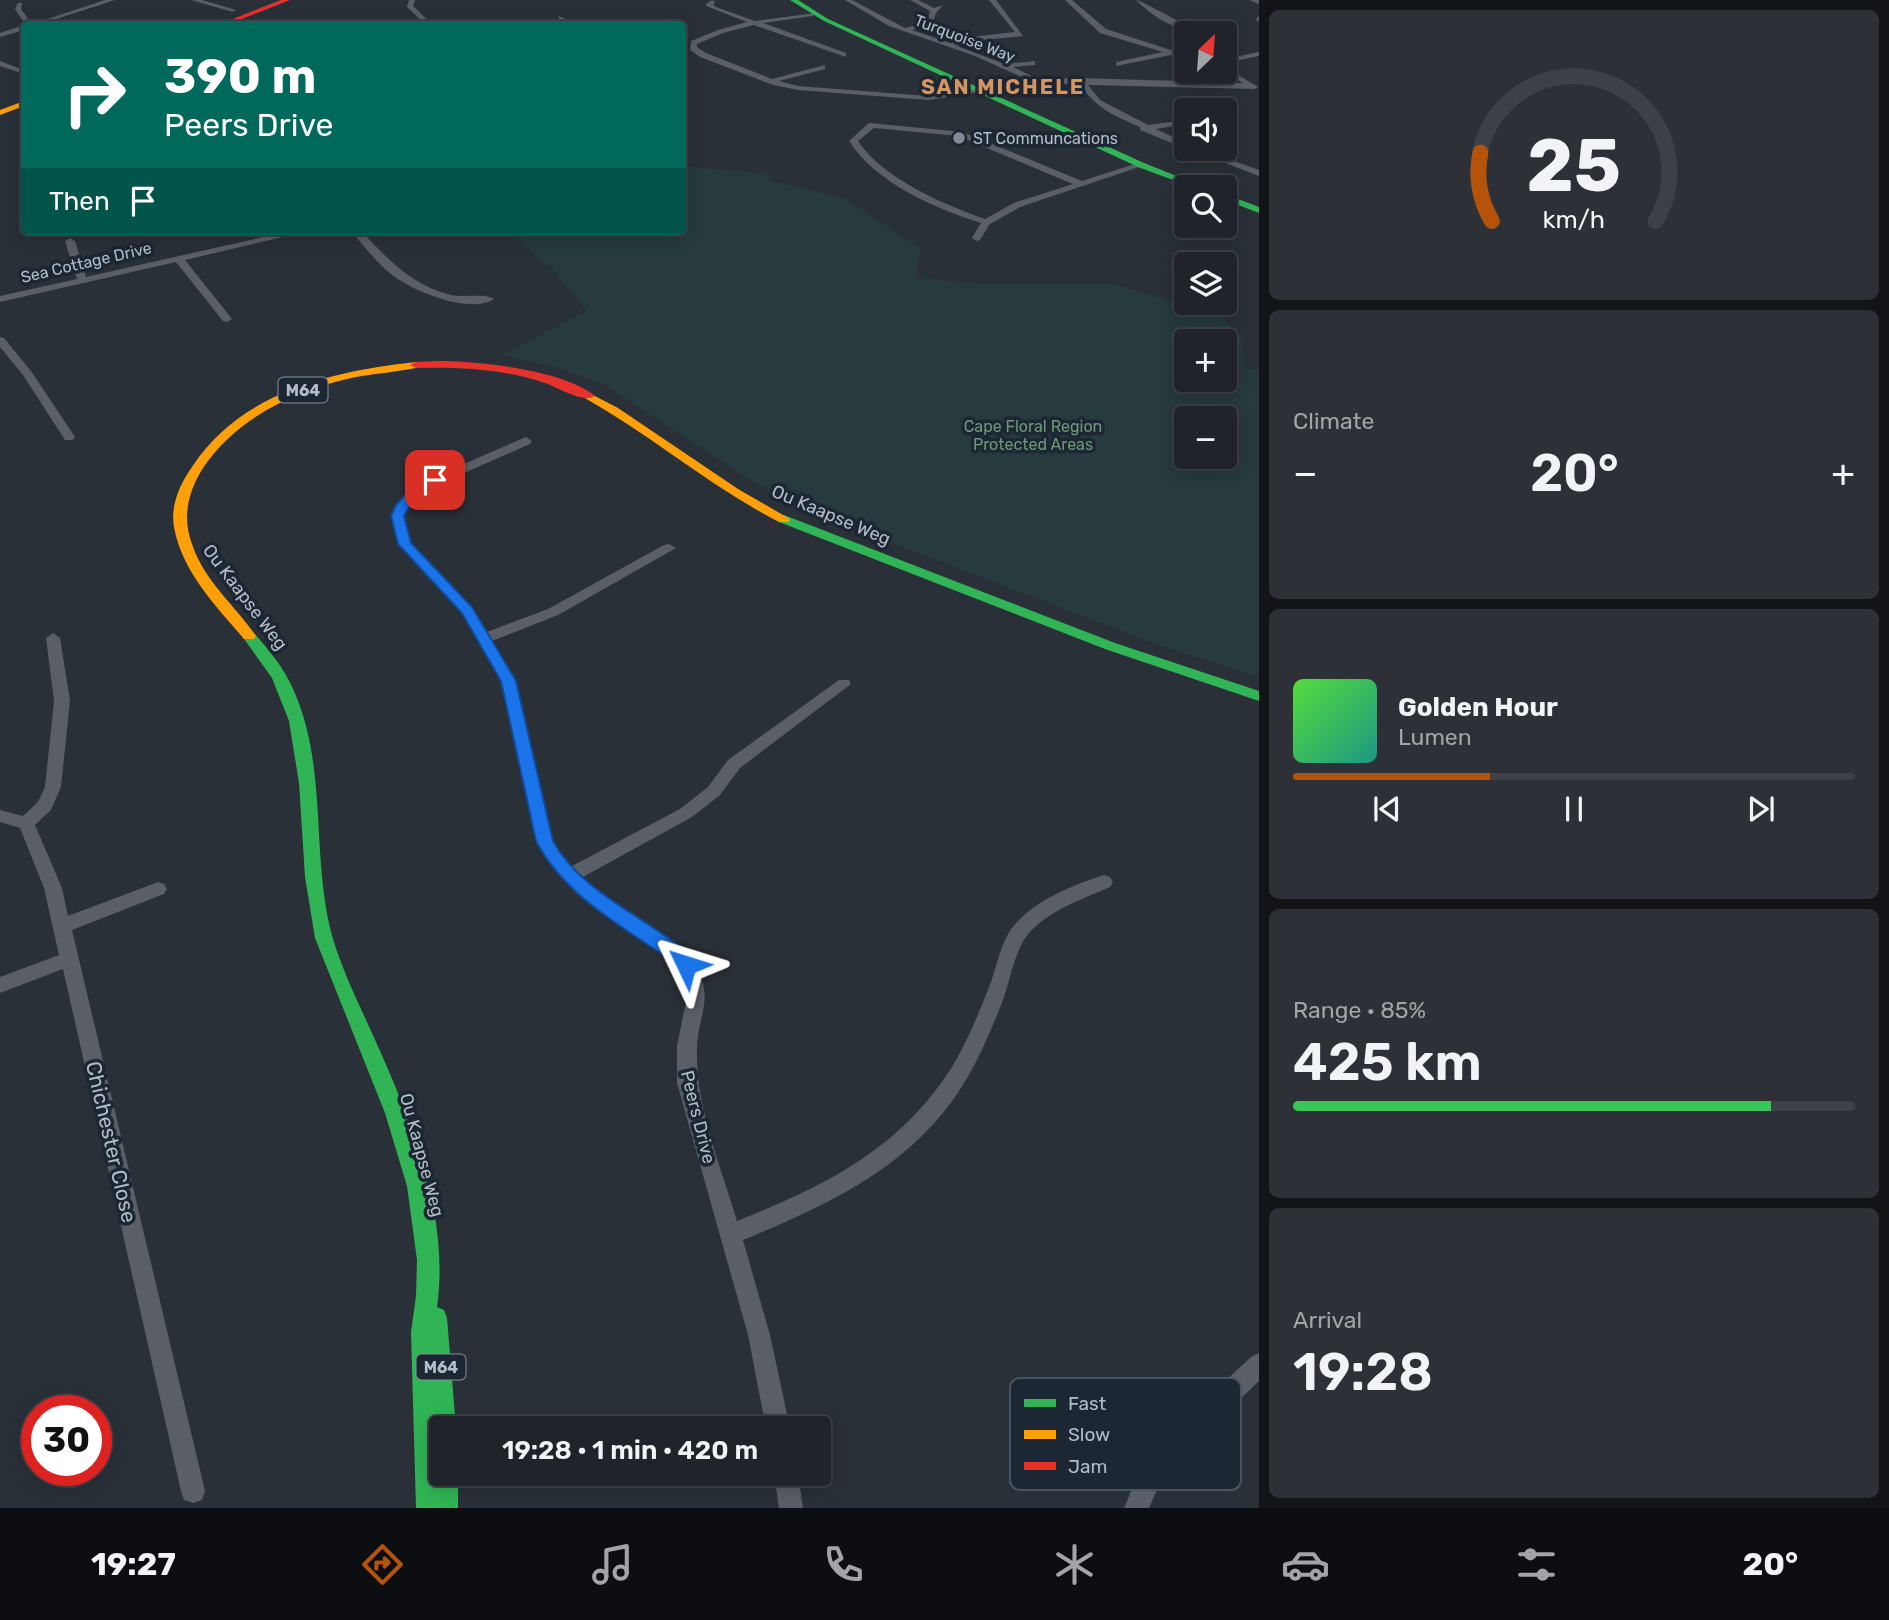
<!DOCTYPE html>
<html lang="en">
<head>
<meta charset="utf-8">
<style>
  :root { --surface:#20242a; --page:#2d3036; --text:#f1f3f6; --muted:#a2a4a8; --line:#3d4147; --accent:#b45309 }
  body { margin:0; font-family:Rubik,sans-serif; background:var(--page); color:var(--text); height:100vh; display:flex; flex-direction:column; font-size:26px; white-space:nowrap }
  * { box-sizing:border-box; margin:0 }
  p { font-size:23px; color:var(--muted) }
  .icon { flex:none; width:38px; height:38px; fill:none; stroke:currentColor; stroke-width:2; stroke-linecap:round; stroke-linejoin:round }
  .map { position:relative; flex:1; overflow:hidden }
  .drawer { display:flex; flex-direction:column; gap:10px; padding:10px; background:#121417; width:630px }
  .drawer>* { flex:none }
  .hud { position:absolute; left:21px; top:21px; width:665px; height:214px; border-radius:7px; box-shadow:0 4px 18px #0003,0 0 0 2px var(--line); background:#00695c; color:#fff; overflow:hidden }
  .needle { width:46px; rotate:25deg }
  .tools { position:absolute; left:1174px; top:21px; display:grid; gap:14px }
  .tools a { display:grid; place-items:center; width:63px; height:63px; border-radius:7px; background:var(--surface); box-shadow:0 4px 18px #0003,0 0 0 2px var(--line); font-size:35px }
  .speed { position:absolute; left:21px; top:1395px; display:flex; gap:14px; font-size:35px; font-weight:700; text-align:center }
  .speed>* { display:grid; place-content:center; width:91px; height:91px; border-radius:50%; background:var(--surface); box-shadow:0 4px 18px #0003,0 0 0 2px var(--line); line-height:1 }
  .speed .limit { border:10px solid #d22; background:#fff; color:#111 }
  .pin { position:absolute; display:grid; place-items:center; width:60px; height:60px; color:#fff; margin:-30px; border-radius:14px; box-shadow:0 4px 10px #0006 }
  .me { position:absolute; width:77px; margin:-38px; rotate:311deg; stroke-linejoin:round; filter:drop-shadow(0 0 5px #0008) }
  .turn { display:flex; align-items:center; gap:24px; height:147px; padding:0 28px; font-size:32px }
  .turn .icon { width:91px; height:91px; stroke-width:2.5 }
  .turn b { display:block; font-size:49px; line-height:60px }
  .then { display:flex; align-items:center; height:66px; padding:0 28px; background:#0003; gap:14px; font-size:26px }
  .big { font-size:52px; font-weight:600; line-height:1.1 }
  .drawer .widget { flex:1; display:flex; flex-direction:column; justify-content:center; gap:10px; min-width:0; padding:0 24px; border-radius:10px; background:var(--page) }
  .drawer .dial { align-items:center; gap:0 }
  .dial svg { height:182px; overflow:visible; fill:none; stroke:var(--line); stroke-width:7; stroke-linecap:round; text-anchor:middle }
  .dial text { fill:var(--text); stroke:none }
  .song { display:flex; align-items:center; gap:21px }
  .cover { width:84px; height:84px; border-radius:10px; background:linear-gradient(135deg,hsl(110 70% 55%),hsl(170 70% 35%)) }
  .played { height:7px; border-radius:4px; background:linear-gradient(90deg,var(--accent) 35%,var(--line) 35%) }
  .keys { display:flex; justify-content:space-around; direction:ltr }
  .heat { display:flex; justify-content:space-between; align-items:center; font-size:38px; direction:ltr }
  .charge { height:10px; border-radius:5px; background:linear-gradient(90deg,#34c759 85%,var(--line) 0) }
  .trip { position:absolute; left:429px; top:1416px; width:402px; height:70px; border-radius:7px; background:var(--surface); box-shadow:0 4px 18px #0003,0 0 0 2px var(--line); font-weight:600; line-height:70px; text-align:center }
  .menu { display:flex; height:112px; justify-content:space-around; align-items:center; background:#0d0e11; color:var(--muted) }
  .menu .icon { width:49px; height:49px }
  .menu .on { color:var(--accent) }
  .menu b { font-size:32px; color:var(--text) }
  main { display:flex; flex:1; min-height:0 }
  .map>svg:first-child { display:block }
  .green { fill:#273a3e; fill-rule:evenodd }
  .lines { fill:none; stroke-linecap:round; stroke-linejoin:round }
  .street { fill:#5a5e66; fill-rule:evenodd }
  .fast { fill:#30b455; fill-rule:evenodd }
  .slow { fill:#ff9f0a; fill-rule:evenodd }
  .jam { fill:#e5322d; fill-rule:evenodd }
  .route { fill:#1a73e8; stroke:#114b97; stroke-width:2 }
  .poi-dot { fill:#848b96; stroke:#1d2633; stroke-width:2.5 }
  .labels { text-anchor:middle; stroke-width:7; stroke-linejoin:round; paint-order:stroke }
  .far-street-label { font-size:16px; fill:#b4bcc9; stroke:#1d2633 }
  .far-poi-label { font-size:16px; fill:#b4bcc9; stroke:#1d2633; text-anchor:start }
  .shield { fill:#1d2633; stroke:#878f9c; stroke-width:2 }
  .shield-label { font-size:16px; font-weight:bold; fill:#b4bcc9 }
  .far-park-label { font-size:16px; fill:#6b9a76; stroke:#1d2633 }
  .street-label { font-size:18px; fill:#b4bcc9; stroke:#1d2633 }
  .far-district-label { font-size:21px; font-weight:bold; letter-spacing:2px; fill:#d59563; stroke:#1d2633 }
  .near-street-label { font-size:21px; fill:#b4bcc9; stroke:#1d2633 }
  .key { fill:#1d2633; stroke:#4a5360; stroke-width:2 }
  .key-label { font-size:19px; fill:#b4bcc9 }
</style>
</head>
<body>
<main>
<div class="map">
<svg width="1259" height="1508" viewBox="0 0 1259 1508">
  <rect width="100%" height="100%" fill="#2a3038"/>
  <path class="green" d="M683 166 770 174 771 181 844 198 921 249 916 277 979 284H1113L1221 315 1243 340 1245 367 1259 371V677L1153 643 801 508 744 476 605 385 556 367 501 355 587 311 552 268 506 231H682ZM1186 341H1225V380H1186ZM1186 418H1225V457H1186Z"/>
  <g class="lines">
    <path class="street" d="M105 0H115L41 24H25L15 9 18 3H22L21 9 32 24Z
      M191 0H202L236 10 233 12Z
      M409 0H415L413 6 432 24H425L407 7Z
      M712 0 715 2 713 5 716 7 755 21 815 13 813 16 763 23 846 53V57L754 25 723 33 697 44V47L706 53 772 79 825 65V69L779 81 798 86 928 96 1028 80 975 56 889 26 845 0H852L905 28 927 23 930 11 910 0H918L934 8 943 5 936 13 932 25 912 30 950 43 971 37 1015 32 989 0H996L1023 36 972 41 957 46 1005 64 1035 61V65L1013 67 1038 79 1080 78 1243 83 1224 72 1225 67 1258 87 1254 89 1088 85 1100 100 1148 125 1186 120V124L1156 129 1186 143V149L1140 130V127C1111 114 1099 110 1079 84L1036 83 928 100 798 90 773 85 700 57 690 50 691 41 718 30 747 22 706 6V4Z
      M1065 0H1072L1106 29 1186 55V59L1171 55 1116 66V62L1163 52 1100 33Z
      M1136 0C1140 0 1180 22 1187 26 1171 31 1147 11 1136 0Z
      M1249 0H1259V4Z
      M1259 15V22L1256 20Z
      M558 16 566 19 564 24H558L560 20Z
      M21 26H24V30L0 37V33Z
      M1259 52V56L1225 63V59Z
      M0 61 24 70V74L0 66Z
      M869 123 963 132 1082 181 1138 163 1145 165 1020 207 990 224 980 240 977 241 972 238 981 223C934 208 876 183 849 141ZM874 128 958 136 1073 184 1014 203 985 219C945 205 882 178 858 141Z
      M1189 149H1200L1259 170V176Z
      M290 231H308L185 260 232 319 227 322 223 321 176 262 0 302V296L77 279 65 241 70 238 75 241 86 277Z
      M351 231H361C388 259 411 285 451 295 464 298 485 293 494 299 470 315 413 291 392 275 377 263 364 246 351 231Z
      M0 337 4 338 31 371 75 437 73 440H65L23 375 0 347Z
      M526 437 532 441 530 444 423 491 415 497 404 516 411 543 472 608 487 632 548 609 664 545 669 544 676 548 558 615 492 641 515 681 552 841 560 854 572 866 680 809 708 787 728 760 839 680H849L851 684 740 768 720 795 692 817 583 877 594 888C617 904 681 941 693 961 716 998 698 1012 697 1049 695 1105 721 1167 737 1221 812 1191 885 1157 935 1091 961 1059 976 1020 991 982 997 965 1001 942 1012 928 1033 901 1073 885 1104 875L1110 877 1113 882 1110 887C1083 899 1052 909 1031 931 1015 947 1011 978 1003 1000 989 1036 973 1073 950 1104 898 1173 821 1208 743 1240L770 1335 790 1428H766L748 1335 677 1083V1046L688 991 679 970 669 958C620 924 564 895 536 841L501 681 462 614 398 544 392 516 406 492 415 485Z
      M53 633 60 638 70 701 61 787 51 810 35 825 62 888 68 916 158 882 164 884 167 889 164 894 72 930 205 1491 202 1500 193 1503 184 1500 181 1491 63 969 0 993V977L59 955 44 888 20 828 0 822V810L23 816 38 802 45 787 54 701 46 638Z
      M1259 1353V1381L1165 1472 1149 1508H1124L1147 1454 1251 1357Z
      M774 1474H798L803 1508H779Z"/>
    <path class="fast" d="M790 0H798L828 19 1144 163 1204 187H1192L1138 167 824 21Z
      M1225 194 1259 207V213L1225 200Z
      M784 515 1115 643 1259 691V701L1105 649 779 522V516Z
      M249 631 254 633C269 650 284 668 293 689 329 768 310 858 333 939 344 975 361 1008 376 1042 412 1122 450 1218 437 1307L444 1310 447 1318 456 1428H441V1439L438 1437 439 1465 441 1464V1474H458V1508H416L411 1332 416 1296 417 1260 407 1186 385 1113 315 938 305 877 299 783 289 721 272 678 242 636Z"/>
    <path class="slow" d="M24 101V106L0 115V110Z
      M416 362 422 365 420 367C399 372 377 373 356 377 298 389 237 417 203 468 188 492 182 517 192 544 204 581 235 605 256 636L254 639H244C216 606 182 572 174 527 170 506 180 484 192 467 241 392 332 371 416 362Z
      M589 393 618 408 738 489 790 519 789 522H779C711 487 652 436 585 398L583 396Z"/>
    <path class="jam" d="M281 0H290L229 24H220Z
      M439 361C479 361 564 370 595 396 584 404 557 387 545 383 503 369 460 367 416 368L410 365 416 362Z"/>
  </g>
  <path class="route" d="M435 477 441 480C427 493 413 497 404 516L411 543 472 607 516 681 553 841C575 881 618 904 655 929 669 939 687 948 695 965L692 970H679L669 959C620 925 564 895 536 841L501 681 462 613 398 544 391 516 396 505 414 485Z"/>
  <circle class="poi-dot" cx="959" cy="138" r="7"/>
  <g class="labels">
    <g class="far-street-label">
      <text transform="translate(965 38) rotate(21)" y="6">Turquoise Way</text>
      <text transform="translate(86 262) rotate(-13)" y="6">Sea Cottage Drive</text>
    </g>
    <g class="far-poi-label">
      <text x="973" y="144">ST Communcations</text>
    </g>
    <g class="shield">
      <rect x="278.5" y="377.5" width="49" height="25" rx="5"/>
      <rect x="416.5" y="1354.5" width="49" height="25" rx="5"/>
    </g>
    <g class="shield-label">
      <text x="303" y="396">M64</text>
      <text x="441" y="1373">M64</text>
    </g>
    <g class="far-park-label">
      <text x="1033" y="432">Cape Floral Region<tspan x="1033" dy="18">Protected Areas</tspan></text>
    </g>
    <g class="street-label">
      <text transform="translate(831 515) rotate(23)" y="6">Ou Kaapse Weg</text>
      <text transform="translate(245 597) rotate(53)" y="6">Ou Kaapse Weg</text>
      <text transform="translate(698 1117) rotate(76)" y="6">Peers Drive</text>
      <text transform="translate(422 1155) rotate(75)" y="6">Ou Kaapse Weg</text>
    </g>
    <g class="far-district-label">
      <text x="1003" y="94">SAN MICHELE</text>
    </g>
    <g class="near-street-label">
      <text transform="translate(111 1142) rotate(77)" y="7">Chichester Close</text>
    </g>
  </g>
  <rect x="1010" y="1378" width="231" height="112" rx="10" class="key"/>
  <rect x="1024" y="1399" width="32" height="8" fill="#30b455"/>
  <rect x="1024" y="1430" width="32" height="9" fill="#ff9f0a"/>
  <rect x="1024" y="1462" width="32" height="8" fill="#e5322d"/>
  <g class="key-label">
    <text x="1068" y="1410">Fast</text>
    <text x="1068" y="1441">Slow</text>
    <text x="1068" y="1473">Jam</text>
  </g>
</svg>
<div class="tools">
<a><svg class="needle" viewBox="-14 -14 28 28"><path d="M0-13l5 13h-10z" fill="#e53935"/><path d="M0 13l5-13h-10z" fill="#a2a4a8"/></svg></a>
<a><svg class="icon" aria-label="sound" viewBox="0 0 24 24"><path d="M4 9h4l5-4v14l-5-4H4zM17 9q2 3 0 6"/></svg></a>
<a><svg class="icon" aria-label="search" viewBox="0 0 24 24"><circle cx="10" cy="10" r="6"/><path d="M15 15l6 6"/></svg></a>
<a><svg class="icon" aria-label="layers" viewBox="0 0 24 24"><path d="M12 4l9 5-9 5-9-5zM3 14l9 5 9-5"/></svg></a>
<a>+</a>
<a>−</a>
</div>
<div class="speed"><div class="limit">30</div></div>
<div class="pin" style="left:435px;top:480px;background:#d93025"><svg class="icon" aria-label="arrive" viewBox="0 0 24 24"><path d="M6 21V4h12l-3 4 3 4H6"/></svg></div>
<svg class="me" style="left:686px;top:965px" viewBox="-20 -20 40 40"><path d="M0-17L14 15 0 8-14 15z" fill="#1a73e8" stroke="#fff" stroke-width="4"/></svg>
<div class="trip">19:28 · 1 min · 420 m</div>
<div class="hud">
<div class="turn"><svg class="icon" aria-label="right" viewBox="0 0 24 24"><path d="M7 20v-9h11M14 6l5 5-5 5"/></svg><div><b>390 m</b>Peers Drive</div></div>
<div class="then">Then<svg class="icon" aria-label="arrive" viewBox="0 0 24 24"><path d="M6 21V4h12l-3 4 3 4H6"/></svg></div>
</div>
</div>
<section class="drawer">
<div class="widget dial"><svg viewBox="0 0 100 80">
<path d="M14 69A42 42 0 1 1 86 69"/>
<path d="M14 69A42 42 0 0 1 9 39" stroke="#b45309"/>
<text x="50" y="56" font-size="32" font-weight="700">25</text>
<text x="50" y="72" font-size="11">km/h</text>
</svg></div>
<div class="widget"><p>Climate</p>
<div class="heat"><a>−</a><b class="big">20°</b><a>+</a></div>
</div>
<div class="widget">
<div class="song"><i class="cover"></i><div><b>Golden Hour</b><p>Lumen</p></div></div>
<div class="played"></div>
<div class="keys"><svg class="icon" aria-label="previous" viewBox="0 0 24 24"><path d="M18 5L8 12l10 7zM5 5v14"/></svg><svg class="icon" aria-label="pause" viewBox="0 0 24 24"><path d="M8 5v14M16 5v14"/></svg><svg class="icon" aria-label="next" viewBox="0 0 24 24"><path d="M6 5l10 7-10 7zM19 5v14"/></svg></div>
</div>
<div class="widget"><p>Range · 85%</p><b class="big">425 km</b><div class="charge"></div></div>
<div class="widget"><p>Arrival</p><b class="big">19:28</b></div>
</section>
</main>
<nav class="menu">
<b>19:27</b>
<svg class="icon on" aria-label="directions" viewBox="0 0 24 24"><path d="M12 3l9 9-9 9-9-9zM9 14v-3h6M13 9l2 2-2 2"/></svg>
<svg class="icon" aria-label="music" viewBox="0 0 24 24"><path d="M9 18V5l10-2v13"/><circle cx="6" cy="18" r="3"/><circle cx="16" cy="16" r="3"/></svg>
<svg class="icon" aria-label="phone" viewBox="0 0 24 24"><path d="M5 4h4l2 5-3 2q2 4 5 5l2-3 5 2v4C11 20 4 13 5 4z"/></svg>
<svg class="icon" aria-label="climate" viewBox="0 0 24 24"><path d="M12 3v18M4 7l16 10M4 17L20 7"/></svg>
<svg class="icon" aria-label="car" viewBox="0 0 24 24"><path d="M5 17H2v-5l4-1 3-4h7l3 4 3 1v5h-3M9 17h6M6 11h13"/><circle cx="7" cy="17" r="2"/><circle cx="17" cy="17" r="2"/></svg>
<svg class="icon" aria-label="filters" viewBox="0 0 24 24"><path d="M4 7h16M4 17h16"/><circle cx="9" cy="7" r="2"/><circle cx="15" cy="17" r="2"/></svg>
<b>20°</b>
</nav>
</body>
</html>
